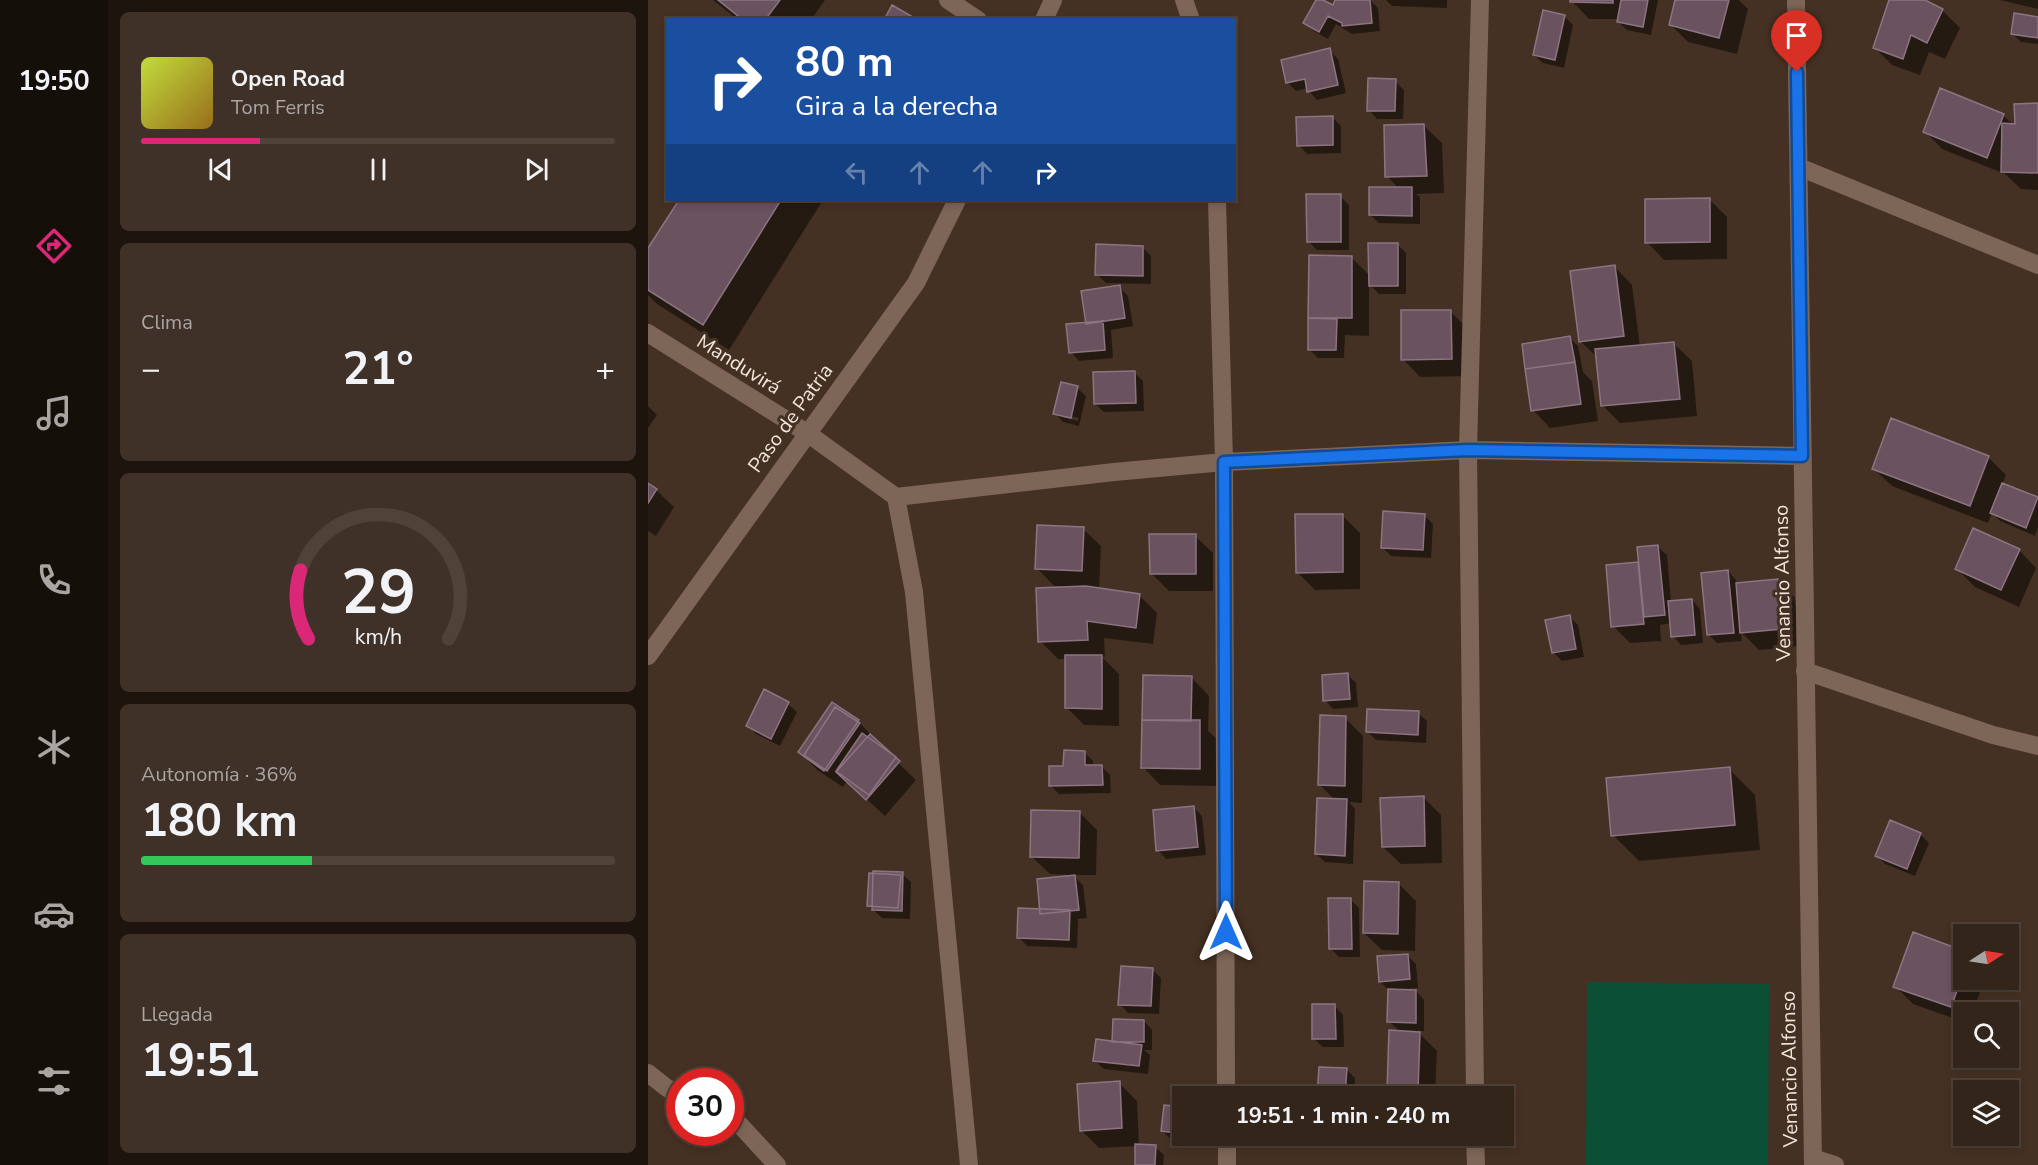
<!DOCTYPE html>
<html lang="es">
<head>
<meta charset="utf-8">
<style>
  :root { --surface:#34251a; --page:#3f3127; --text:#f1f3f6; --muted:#a9a5a2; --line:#4e4239; --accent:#db2777 }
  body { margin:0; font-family:"Nunito Sans",sans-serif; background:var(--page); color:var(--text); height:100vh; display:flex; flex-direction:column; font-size:22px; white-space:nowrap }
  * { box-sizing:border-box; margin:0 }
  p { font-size:20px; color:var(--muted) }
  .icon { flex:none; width:33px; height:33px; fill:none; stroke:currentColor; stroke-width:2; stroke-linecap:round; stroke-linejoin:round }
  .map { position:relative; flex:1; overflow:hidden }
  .panel { display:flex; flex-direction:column; gap:12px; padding:12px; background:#1d140e; width:540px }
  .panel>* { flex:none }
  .guide { position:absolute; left:18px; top:18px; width:570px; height:183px; border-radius:0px; box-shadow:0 3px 9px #0003,0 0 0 2px var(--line); background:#1a4fa0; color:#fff; overflow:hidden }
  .needle { width:39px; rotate:78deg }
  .buttons { position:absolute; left:1305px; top:924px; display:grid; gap:12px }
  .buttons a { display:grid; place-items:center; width:66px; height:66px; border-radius:0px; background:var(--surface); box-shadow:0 3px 9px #0003,0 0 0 2px var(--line); font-size:30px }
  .speed { position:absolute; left:18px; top:1068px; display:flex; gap:12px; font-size:30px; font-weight:700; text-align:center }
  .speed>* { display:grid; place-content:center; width:78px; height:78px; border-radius:50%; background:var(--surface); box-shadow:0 3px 9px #0003,0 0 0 2px var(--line); line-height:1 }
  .speed .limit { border:9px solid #d22; background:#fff; color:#111 }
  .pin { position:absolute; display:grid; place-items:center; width:51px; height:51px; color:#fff; margin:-62px -26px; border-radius:50% 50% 50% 0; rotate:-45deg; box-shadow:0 0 6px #0007 }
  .pin .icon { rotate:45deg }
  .me { position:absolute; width:66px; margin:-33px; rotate:0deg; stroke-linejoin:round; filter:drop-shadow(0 0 4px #0008) }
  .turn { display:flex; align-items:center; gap:21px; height:126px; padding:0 30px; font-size:27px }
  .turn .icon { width:78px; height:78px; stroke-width:2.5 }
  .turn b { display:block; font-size:42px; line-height:51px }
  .lanes { display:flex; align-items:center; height:57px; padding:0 30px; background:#0003; justify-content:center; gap:30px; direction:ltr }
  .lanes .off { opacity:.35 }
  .big { font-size:45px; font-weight:700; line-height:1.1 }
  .panel .tile { flex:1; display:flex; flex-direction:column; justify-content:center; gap:9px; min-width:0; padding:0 21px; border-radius:9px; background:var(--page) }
  .panel .dial { align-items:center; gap:0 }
  .dial svg { height:156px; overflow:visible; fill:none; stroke:var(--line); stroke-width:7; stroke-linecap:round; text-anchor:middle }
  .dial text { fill:var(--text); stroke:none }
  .song { display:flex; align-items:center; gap:18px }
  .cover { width:72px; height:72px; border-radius:9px; background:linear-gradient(135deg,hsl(70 70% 55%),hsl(40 70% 35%)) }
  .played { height:6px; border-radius:3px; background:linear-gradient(90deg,var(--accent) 25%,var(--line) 25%) }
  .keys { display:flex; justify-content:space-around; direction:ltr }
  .heat { display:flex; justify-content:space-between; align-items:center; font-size:33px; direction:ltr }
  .charge { height:9px; border-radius:4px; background:linear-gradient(90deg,#34c759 36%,var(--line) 0) }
  .trip { position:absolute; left:524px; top:1086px; width:342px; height:60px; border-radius:0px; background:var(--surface); box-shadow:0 3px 9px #0003,0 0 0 2px var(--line); font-weight:700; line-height:60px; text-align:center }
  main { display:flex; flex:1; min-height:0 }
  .tabs { display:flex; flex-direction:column; width:108px; justify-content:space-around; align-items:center; background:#150f0a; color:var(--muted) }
  .tabs .icon { width:42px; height:42px }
  .tabs .current { color:var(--accent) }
  .tabs b { font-size:27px; color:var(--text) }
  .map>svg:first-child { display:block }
  .green { fill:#0a4f36 }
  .shadow { fill:#0007; fill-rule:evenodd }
  .building { fill:#6a525f; stroke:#8d7482; stroke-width:1.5 }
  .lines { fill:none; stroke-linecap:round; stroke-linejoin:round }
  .minor { stroke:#7d6657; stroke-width:18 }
  .route-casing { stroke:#114b97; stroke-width:15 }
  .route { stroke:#1a73e8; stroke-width:10 }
  .labels { text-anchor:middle; stroke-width:6; stroke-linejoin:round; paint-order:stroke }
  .street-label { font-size:20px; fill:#f1e4db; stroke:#453123 }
</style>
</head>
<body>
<main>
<nav class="tabs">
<b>19:50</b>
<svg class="icon current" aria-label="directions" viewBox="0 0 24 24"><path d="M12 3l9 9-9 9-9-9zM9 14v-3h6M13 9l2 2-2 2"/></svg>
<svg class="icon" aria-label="music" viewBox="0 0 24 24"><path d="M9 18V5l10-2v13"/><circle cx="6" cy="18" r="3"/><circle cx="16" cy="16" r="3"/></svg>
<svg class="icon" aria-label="phone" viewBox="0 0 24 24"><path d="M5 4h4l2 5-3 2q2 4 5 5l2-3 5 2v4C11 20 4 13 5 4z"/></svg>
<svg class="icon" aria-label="climate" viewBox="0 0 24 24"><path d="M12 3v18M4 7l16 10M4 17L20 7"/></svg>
<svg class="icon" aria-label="car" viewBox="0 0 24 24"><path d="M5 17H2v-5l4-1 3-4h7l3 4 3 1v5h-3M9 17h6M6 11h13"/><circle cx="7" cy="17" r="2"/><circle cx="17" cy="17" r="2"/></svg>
<svg class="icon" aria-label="filters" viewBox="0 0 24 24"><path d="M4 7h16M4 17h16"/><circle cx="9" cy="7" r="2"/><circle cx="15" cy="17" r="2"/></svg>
</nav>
<section class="panel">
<div class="tile">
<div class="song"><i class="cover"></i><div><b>Open Road</b><p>Tom Ferris</p></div></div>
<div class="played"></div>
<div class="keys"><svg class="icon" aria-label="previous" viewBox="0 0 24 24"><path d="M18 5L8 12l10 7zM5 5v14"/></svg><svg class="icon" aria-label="pause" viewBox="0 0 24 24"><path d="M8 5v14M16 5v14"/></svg><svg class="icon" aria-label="next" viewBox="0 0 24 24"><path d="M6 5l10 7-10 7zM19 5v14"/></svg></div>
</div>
<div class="tile"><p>Clima</p>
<div class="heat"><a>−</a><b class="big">21°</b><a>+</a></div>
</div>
<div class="tile dial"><svg viewBox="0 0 100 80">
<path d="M14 69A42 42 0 1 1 86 69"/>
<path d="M14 69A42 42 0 0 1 10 34" stroke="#db2777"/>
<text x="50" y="56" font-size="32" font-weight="700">29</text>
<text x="50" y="72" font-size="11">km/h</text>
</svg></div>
<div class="tile"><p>Autonomía · 36%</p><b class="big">180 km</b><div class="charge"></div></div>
<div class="tile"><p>Llegada</p><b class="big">19:51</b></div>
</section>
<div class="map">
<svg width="1390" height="1165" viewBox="0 0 1390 1165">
  <rect width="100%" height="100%" fill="#453123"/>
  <path class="green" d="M939 982 1121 984 1120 1165H938Z"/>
  <path class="shadow" d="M65 0H177L163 20H90Z
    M670 0 685 7 688 0H722L730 8 732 31 704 34 688 24 680 39 666 31 657 23Z
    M738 0H799V8L744 6Z
    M923 0H1010L1003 35 979 30 970 22 971 19H941Z
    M1029 0H1091L1100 9 1089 54 1040 42 1023 25Z
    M1243 0H1274L1294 10 1312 28 1297 59 1281 52 1272 75 1244 65 1226 47Z
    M1352 0H1390V9Z
    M1367 15 1390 19V44L1373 42 1364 33Z
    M917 17 925 25 916 68 895 63 886 55Z
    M681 50 690 59 698 93 669 100 661 91 660 88 648 91 639 82Z
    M747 81 756 90 755 119H729L721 110Z
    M1293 90 1356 116 1365 125H1369L1368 106 1390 105V190L1373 189 1357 174 1294 149 1277 131Z
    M684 117 693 126V153L659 154 651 145Z
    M776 126 794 143 796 193 768 194 772 197V224L731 223 722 215 751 189 739 176Z
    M692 196 701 205V250H669L660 241Z
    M1061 199 1079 217V259L1016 260 999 242Z
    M33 200H175L81 350 9 304 0 295V251Z
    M749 244 758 253V294H731L721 284V336L697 335 696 358H670L661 349 663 256 703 257 722 276Z
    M494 247 503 256V284L458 283 449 274Z
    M967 267 984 285 992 347 1026 344 1044 361 1049 416 972 423 954 405 950 358 932 341Z
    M471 287 480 296 485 326 463 330 465 358 431 361 423 352 439 324Z
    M802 311 820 329 821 376 772 377 755 359Z
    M922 338 930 346 935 372 944 381 950 421 902 428 885 410Z
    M486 372 495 381 496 411 456 412 447 404Z
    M429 388 438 396 431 426 415 422 407 413ZM415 414 430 418V421L415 417Z
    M0 406 9 415 0 428Z
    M1340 457 1358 475 1354 485 1390 499V527L1387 536 1352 521 1344 513 1340 523 1244 486 1226 469Z
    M0 485 8 490 26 507 8 536 0 531Z
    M694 515 712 533V589L667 590 649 572Z
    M776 515 785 524 783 558 743 556 734 547Z
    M435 529 453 546 451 590 491 595 509 613 505 644 456 638 457 657H454L471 674V726L436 725 418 707 419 659H410L392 641 413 586H406L389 568Z
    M547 536 565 553V591H521L503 573Z
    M1010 547 1019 555 1023 602 1044 600 1052 609 1055 643 1033 645 1025 636 1023 623 1012 625 1013 641 982 643 965 626 990 563 993 566Z
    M1371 550 1388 568 1371 607 1327 587 1309 569Z
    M1080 571 1088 580 1089 584 1129 580 1147 598 1151 646 1111 650 1093 632 1094 641 1069 643 1061 635Z
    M921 617 930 625 936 657 914 661 905 652Z
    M700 675 708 683 710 707 685 709 677 700Z
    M544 678 561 696 560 731 569 739V786L512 785 495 767Z
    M117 691 140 704 149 712 132 746 108 734 100 725Z
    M770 713 779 721 778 743 728 740 720 732Z
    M697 718 715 736 714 803 701 802 707 809 705 864 677 862 668 854 687 800 671 784Z
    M210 721 227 739 226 740 268 780 237 816 199 781 195 787 169 770 152 752Z
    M436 752 445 761V767H454L462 775 463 793 411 794 402 785 417 767Z
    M1081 769 1107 795 1112 850 991 861 965 835Z
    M776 798 793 815 794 863 753 864 735 847Z
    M546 808 554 816 558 855 518 859 510 850Z
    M431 812 449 830 448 875H425L435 885 439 918 430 919 429 948 379 946 371 937 421 877V875L402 874 384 857Z
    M1272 834 1281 843 1267 876 1237 864 1229 856Z
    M254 874 263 882 262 919 234 918 220 905Z
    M751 884 768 901 767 951 734 950 716 933Z
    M702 899 711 908 712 957H691L682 948Z
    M1316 952V980H1336L1325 1012H1316V1022L1265 1004 1247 986Z
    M759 955 768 964 770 988 757 989V991H768L776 1000V1031H769L789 1051 787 1096H747L740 1090 752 1032 741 1021V990L732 982Z
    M504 969 513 978 511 1014 480 1013 472 1004Z
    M687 1006 695 1015 696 1047H675L666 1039Z
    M496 1021 504 1030V1050H496L502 1055 500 1074 456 1069 447 1061 465 1043Z
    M672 1069H698L707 1078 706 1096H671Z
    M471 1083 489 1101 491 1146 507 1147 516 1155 515 1165H488L489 1146 451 1148 433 1130Z
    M534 1109V1136H550L549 1143 523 1139 514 1131Z"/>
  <path class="building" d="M70 0H132L117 20H95Z
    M668 0H675L685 5 687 0H722L724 23 694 26V23L680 16 671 32 655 23Z
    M922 0H965V3L922 2Z
    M973 0H1000L995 27 969 22Z
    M1027 0H1081L1071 38 1021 25Z
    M1241 0H1277L1295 9 1279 43 1263 35 1255 59 1225 48Z
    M244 5 270 20H236Z
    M895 10 917 15 907 60 885 55Z
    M1366 13 1390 17V38L1363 34Z
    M682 48 690 85 659 92 657 79 638 83 633 60Z
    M720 78 748 79 747 111H719Z
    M1292 88 1356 114 1339 158 1275 132Z
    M1390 103V173L1353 172 1354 123 1367 124 1366 104Z
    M685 116V145L649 146 648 117Z
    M776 124 779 176 737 177 736 125Z
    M721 187H764V216L721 215Z
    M658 194H693V242H659Z
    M1062 198V242L997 243V199Z
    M31 200H133L55 325 0 290V248Z
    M720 243H750V286H721Z
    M448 244 495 246V276L447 275Z
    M661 255 704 256V318H660Z
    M967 265 976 336 931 342 922 271Z
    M472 285 477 318 438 324 433 291Z
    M753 310H803L804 359 753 360Z
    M660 318 689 319 688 350H660Z
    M455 321 457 350 421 353 418 324Z
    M922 336 927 362 877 369 874 344Z
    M1026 342 1032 399 953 406 947 349Z
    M927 362 933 404 883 411 877 369Z
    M487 371 488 403 446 404 445 372Z
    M413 382 430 386 423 418 405 414Z
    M1243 418 1341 456 1322 506 1224 469Z
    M0 483 9 489 0 503Z
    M1354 483 1390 497 1378 528 1342 513Z
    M735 511 777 514 775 550 733 548Z
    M647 514H695V572L648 573Z
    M389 525 436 527 434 571 387 569Z
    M1325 528 1372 549 1353 590 1307 569Z
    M501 534H548V574H502Z
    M1010 545 1017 615 996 617 989 547Z
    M990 562 996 624 963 627 958 565Z
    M1080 570 1086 633 1059 635 1053 573Z
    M1130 579 1135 629 1092 633 1088 583Z
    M438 586 492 594 488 628 439 621 440 640 390 642 388 588Z
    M1044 599 1047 635 1023 637 1020 601Z
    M922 615 928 649 904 653 897 620Z
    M417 655H454V709L417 708Z
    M700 673 702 699 675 701 674 675Z
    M495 675 544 676 543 721 494 720Z
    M116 689 141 702 123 739 98 726Z
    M184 702 211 720 176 771 150 752Z
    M187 707 212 723 179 771 156 755Z
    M719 709 771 711 770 735 718 732Z
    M672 715 698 716 697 786 670 785Z
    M494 720H552V769L493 768Z
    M214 733 248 757 221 795 188 771Z
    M222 734 252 761 218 800 188 772Z
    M416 750 437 751V765H454L455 785 401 786V766H415Z
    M1082 767 1087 825 963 836 958 778Z
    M776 796 777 846 734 847 732 798Z
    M669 798 699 799 697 856 667 854Z
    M546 806 550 847 508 851 505 810Z
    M383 810 432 811 431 858 382 857Z
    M1242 820 1273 833 1259 869 1227 856Z
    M225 871 255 872 254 911 224 910Z
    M221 873 253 875 250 908 219 906Z
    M427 875 431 910 392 914 389 879Z
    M716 881 751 882 750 934 715 933Z
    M680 898H703L704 949H681Z
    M370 908 422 910 421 940 369 938Z
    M1265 932 1316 951V972L1303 1007 1245 987Z
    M760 954 762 979 731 982 729 956Z
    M473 966 505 968 503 1006 470 1005Z
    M740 989 768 990V1023L739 1022Z
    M664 1004H687L688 1039H664Z
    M465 1019 496 1020V1042H464Z
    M741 1030 772 1032 770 1092 739 1091Z
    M448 1039 494 1045 491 1066 445 1061Z
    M671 1067 699 1068 697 1096H669Z
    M472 1081 474 1128 432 1131 429 1084Z
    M516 1105 534 1107V1134L513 1131Z
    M487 1144 508 1145 507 1165H487Z"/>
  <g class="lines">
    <path class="minor" d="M300 0 330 20
      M536 0 543 20
      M1148 0 1165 1165
      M396 20 405 0
      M1151 167 1390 265
      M569 200 576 462 578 1096
      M0 333 159 433 248 497 266 592 321 1165
      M248 497 466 472 576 462 820 450 1154 456
      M0 656 268 283 309 200
      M1157 671 1345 735 1390 746
      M0 1073 19 1088 32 1094
      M827 1096 820 450 832 0
      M82 1120 93 1126 129 1165
      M579 1136V1165
      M827 1136 828 1165
      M1165 1158 1187 1165"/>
  </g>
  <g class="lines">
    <defs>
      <path id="route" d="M578 932 576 462 820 450 1154 456 1149 72"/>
    </defs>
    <use href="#route" class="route-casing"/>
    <use href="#route" class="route"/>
  </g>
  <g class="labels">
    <g class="street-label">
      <text transform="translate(91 364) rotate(32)" y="7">Manduvirá</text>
      <text transform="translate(142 418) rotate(-54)" y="7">Paso de Patria</text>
      <text transform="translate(1134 583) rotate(-91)" y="7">Venancio Alfonso</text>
      <text transform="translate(1141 1069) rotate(-91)" y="7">Venancio Alfonso</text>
    </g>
  </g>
</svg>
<div class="buttons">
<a><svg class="needle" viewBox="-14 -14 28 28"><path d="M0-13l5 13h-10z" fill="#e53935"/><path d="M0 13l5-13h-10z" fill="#a9a5a2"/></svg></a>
<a><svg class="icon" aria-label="search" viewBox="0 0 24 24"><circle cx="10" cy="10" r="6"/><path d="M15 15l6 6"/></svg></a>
<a><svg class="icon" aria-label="layers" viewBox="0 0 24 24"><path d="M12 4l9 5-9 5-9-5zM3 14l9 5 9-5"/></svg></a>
</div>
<div class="speed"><div class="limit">30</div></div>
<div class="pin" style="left:1149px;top:72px;background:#d93025"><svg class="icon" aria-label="arrive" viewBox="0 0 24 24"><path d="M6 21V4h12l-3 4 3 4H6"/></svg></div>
<svg class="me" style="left:578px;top:932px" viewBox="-20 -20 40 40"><path d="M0-17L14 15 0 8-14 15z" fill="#1a73e8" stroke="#fff" stroke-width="4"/></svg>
<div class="trip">19:51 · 1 min · 240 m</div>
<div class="guide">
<div class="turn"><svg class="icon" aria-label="right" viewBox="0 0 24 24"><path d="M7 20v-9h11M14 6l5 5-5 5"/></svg><div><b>80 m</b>Gira a la derecha</div></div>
<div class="lanes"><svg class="icon off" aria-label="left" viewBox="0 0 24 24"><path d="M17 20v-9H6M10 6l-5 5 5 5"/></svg><svg class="icon off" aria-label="ahead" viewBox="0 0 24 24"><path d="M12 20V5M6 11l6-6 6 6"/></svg><svg class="icon off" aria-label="ahead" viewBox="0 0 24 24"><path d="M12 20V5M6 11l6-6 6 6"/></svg><svg class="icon" aria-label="right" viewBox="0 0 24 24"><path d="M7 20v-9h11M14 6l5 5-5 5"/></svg></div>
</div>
</div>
</main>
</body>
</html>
